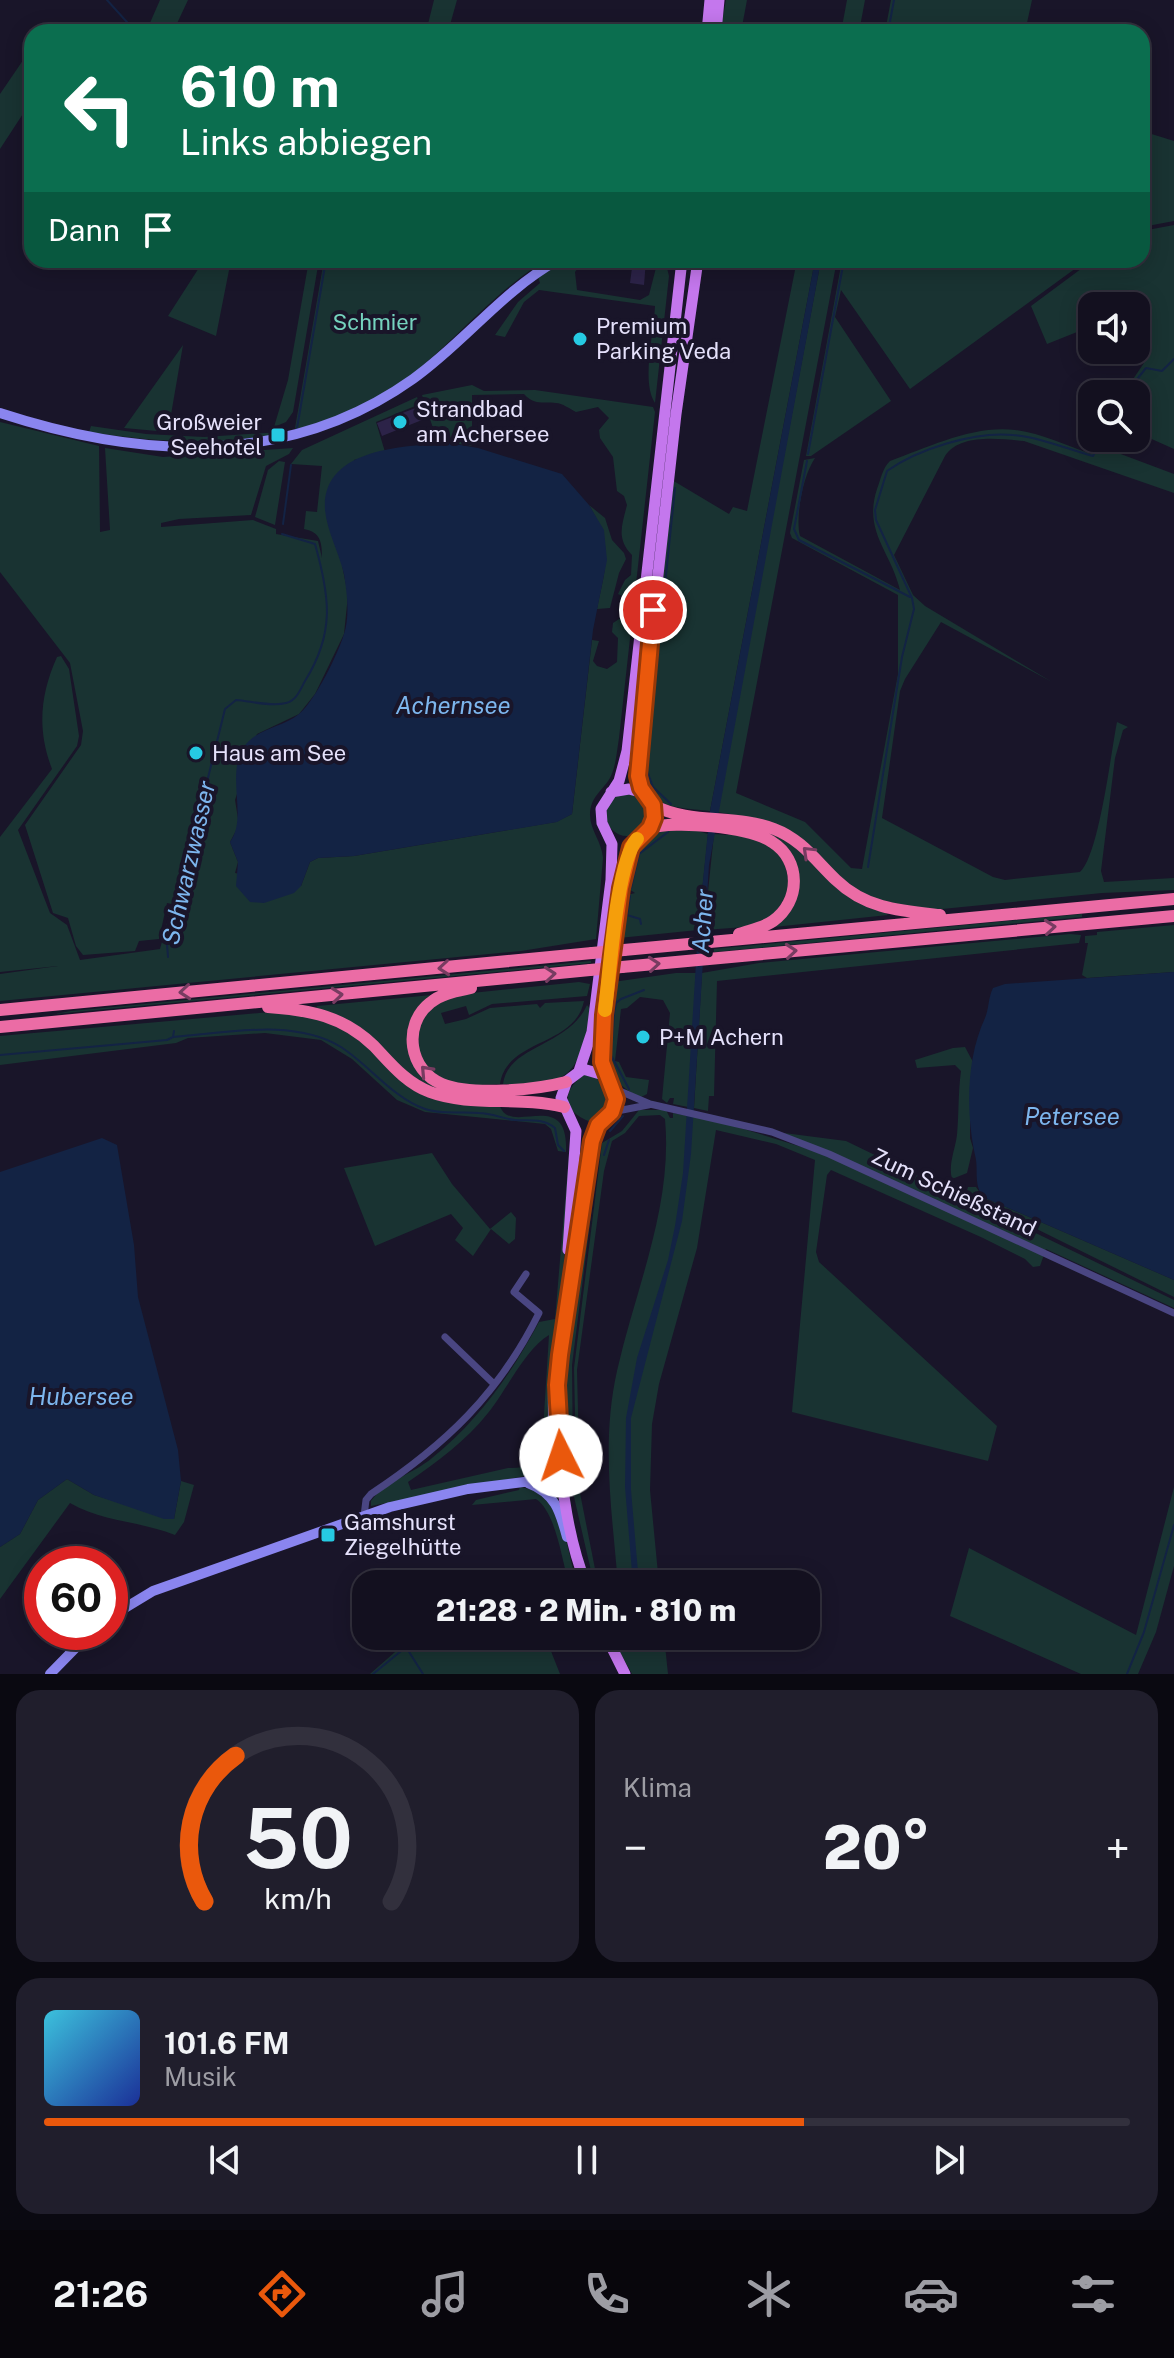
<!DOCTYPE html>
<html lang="de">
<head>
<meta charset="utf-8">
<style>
  :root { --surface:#13101f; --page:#201e2c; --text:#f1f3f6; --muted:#9d9da4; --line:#32303d; --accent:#ea580c }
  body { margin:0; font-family:"Public Sans",sans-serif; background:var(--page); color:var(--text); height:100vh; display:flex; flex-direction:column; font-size:30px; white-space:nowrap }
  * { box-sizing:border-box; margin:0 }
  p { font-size:26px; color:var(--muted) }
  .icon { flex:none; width:44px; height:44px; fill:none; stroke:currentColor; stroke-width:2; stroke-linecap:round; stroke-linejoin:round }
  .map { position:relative; height:1674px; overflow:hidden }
  .details { display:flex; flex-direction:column; gap:16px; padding:16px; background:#0a0911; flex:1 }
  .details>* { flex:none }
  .banner { position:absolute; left:24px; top:24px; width:1126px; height:244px; border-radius:24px; box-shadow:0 4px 20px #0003,0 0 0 2px var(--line); background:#0b6e4f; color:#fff; overflow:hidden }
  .fabs { position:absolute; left:1078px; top:292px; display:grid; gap:16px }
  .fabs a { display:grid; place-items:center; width:72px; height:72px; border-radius:16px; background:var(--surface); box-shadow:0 4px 20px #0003,0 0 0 2px var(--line); font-size:40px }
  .speed { position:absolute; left:24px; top:1546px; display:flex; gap:16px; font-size:40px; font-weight:700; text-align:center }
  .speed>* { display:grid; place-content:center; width:104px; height:104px; border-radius:50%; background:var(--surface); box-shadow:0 4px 20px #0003,0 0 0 2px var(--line); line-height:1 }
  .speed .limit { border:12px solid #d22; background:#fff; color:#111 }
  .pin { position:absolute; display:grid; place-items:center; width:68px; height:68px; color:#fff; margin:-34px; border:4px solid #fff; border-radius:50%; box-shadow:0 2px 8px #0007 }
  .me { position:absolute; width:88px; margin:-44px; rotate:356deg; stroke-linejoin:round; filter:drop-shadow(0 0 6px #0008) }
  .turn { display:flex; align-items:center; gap:28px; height:168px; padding:0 24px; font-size:36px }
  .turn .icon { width:104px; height:104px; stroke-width:2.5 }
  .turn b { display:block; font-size:56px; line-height:68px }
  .then { display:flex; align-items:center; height:76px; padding:0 24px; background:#0003; gap:16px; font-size:30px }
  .big { font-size:60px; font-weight:800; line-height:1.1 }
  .details .card { flex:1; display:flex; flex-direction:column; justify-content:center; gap:12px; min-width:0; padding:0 28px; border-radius:24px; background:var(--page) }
  .details .dial { align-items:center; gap:0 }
  .dial svg { height:208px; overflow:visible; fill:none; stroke:var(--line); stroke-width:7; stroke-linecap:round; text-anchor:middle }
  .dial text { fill:var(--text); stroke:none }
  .song { display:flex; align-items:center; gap:24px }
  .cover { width:96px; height:96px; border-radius:12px; background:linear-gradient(135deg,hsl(190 70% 55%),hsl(230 70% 35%)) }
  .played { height:8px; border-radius:4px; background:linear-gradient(90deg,var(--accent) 70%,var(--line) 70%) }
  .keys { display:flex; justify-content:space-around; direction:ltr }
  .heat { display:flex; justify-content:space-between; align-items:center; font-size:44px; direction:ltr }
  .details .tiles { flex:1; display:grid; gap:16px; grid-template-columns:1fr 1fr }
  .card:last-child { grid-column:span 2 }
  .trip { position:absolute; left:352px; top:1570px; width:468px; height:80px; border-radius:24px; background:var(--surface); box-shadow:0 4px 20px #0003,0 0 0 2px var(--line); font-weight:800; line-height:80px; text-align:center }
  .menu { display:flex; height:128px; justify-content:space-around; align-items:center; background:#08060c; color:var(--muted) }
  .menu .icon { width:56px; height:56px }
  .menu .on { color:var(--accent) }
  .menu b { font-size:36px; color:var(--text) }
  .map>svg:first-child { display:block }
  .green { fill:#193332; fill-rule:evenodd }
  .water { fill:#132344 }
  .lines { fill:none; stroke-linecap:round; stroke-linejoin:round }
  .stream { stroke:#132344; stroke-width:2 }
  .building { fill:#2c2348 }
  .street { stroke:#4a4682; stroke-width:7 }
  .secondary { stroke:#8a85ef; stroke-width:10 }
  .primary { stroke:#c477ed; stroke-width:11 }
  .highway { stroke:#eb6ca5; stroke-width:12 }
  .highway-bridge { stroke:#eb6ca5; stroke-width:12 }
  .oneway { stroke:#773c61 }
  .route-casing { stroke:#983908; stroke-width:20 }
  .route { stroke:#ea580c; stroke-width:14 }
  .slow { stroke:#f59e0b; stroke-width:14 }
  .poi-dot { fill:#26cae2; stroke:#191529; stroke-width:3 }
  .labels { text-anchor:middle; stroke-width:8; stroke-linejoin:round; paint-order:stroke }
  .park-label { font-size:22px; fill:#75d3be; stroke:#191529 }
  .poi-label { font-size:22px; fill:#e5e1fb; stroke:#191529; text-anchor:start }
  .street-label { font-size:22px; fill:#e5e1fb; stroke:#191529 }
  .water-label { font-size:24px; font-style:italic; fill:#7db6ee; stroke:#191529 }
</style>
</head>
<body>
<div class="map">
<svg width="1174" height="1674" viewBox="0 0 1174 1674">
  <rect width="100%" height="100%" fill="#191529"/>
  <path class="green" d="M160 0H188L173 32H146Z
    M434 0H457L448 32H426Z
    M726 0H747L741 32H720Z
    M847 0H865L859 32H841Z
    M891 0H1032L1025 32H885Z
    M30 50 32 100 0 149V94Z
    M1142 131 1174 141V221L1142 227Z
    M1174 225V449L1136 432V394H1123L1144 363 1130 350H1136V322L1139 318 1136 306H1092V326L1047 344 1031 306 1093 260H1142V231Z
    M204 260H231L216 336 168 316Z
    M309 260H319L293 412 286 422 274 427 288 380Z
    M324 260H536L530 265 532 269C479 306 440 358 387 393 361 410 326 419 297 431L295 428Z
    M569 260H584L575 272 577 290 640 300 649 295 658 260H665L669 276 655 403C641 382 654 334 655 306L539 290 524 302 505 337 495 335 518 302 540 283 538 277Z
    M797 260H815L710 811C662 806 642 808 643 749L672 480 729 514 733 507 747 511Z
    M821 260H837L736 793 805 822 851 868 862 869 898 674V595L792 538 790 533 804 460 815 458C803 475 795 517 800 536L900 590C891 551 863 532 877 489 881 479 882 469 890 461 929 447 973 425 1015 430 1041 433 1067 446 1091 454L1101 438H1105L1102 447 1174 474V493L1024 441C1000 439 960 433 945 456L894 555 913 595 925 606 1052 682 941 622 905 679 900 691 882 818 993 877 1005 880 1080 872C1099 855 1111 752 1117 722L1128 727 1123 730 1115 758 1101 871 1104 882 1174 878V890L1102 893 942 909 896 908 852 889 804 843 730 814 717 812Z
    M842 260H1087L910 389 841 290 835 317 891 401 811 456H806Z
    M183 345 168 432 124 428Z
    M472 385 484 391 535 390 653 407 655 412 619 738C617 750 616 765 611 776 604 790 590 796 590 815 590 830 602 842 603 858L596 939 521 951 0 1001V974L58 966 0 972V837L52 769C37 730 40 695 57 657L61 656 69 669 79 736 77 746 18 830 50 913 67 925 80 960 160 949 172 904 167 903 159 939 139 941 135 951 83 955 76 946 68 918 53 913 25 825 81 745 83 731 70 663 0 572V422L99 446 100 532 110 530 105 448 163 457 293 448 289 454 266 466 251 515 179 519 161 523V527L253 520 276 529V534L318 541 322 558C322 543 321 532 304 529L306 511 317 512 322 466 291 464 302 450 417 397 420 404 376 422 385 452 354 460 342 565 348 595 344 634 315 694 299 714 257 734 235 800 239 825 230 842 238 862 235 873 301 886 310 862 318 858 354 856 556 822 572 814 592 640 599 641 593 661 597 666 607 669 617 662 618 638 612 632 613 623C625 616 629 612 627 598L618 594 625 580 631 575 632 555C616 539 622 525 627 505L624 496 617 491 613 457 600 438 599 430 609 418 598 407 576 412C570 409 562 403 556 403 543 401 535 406 524 394L472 395V446L452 443 448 428H433L422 395Z
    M91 426 146 434 204 437 281 432 280 436C215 445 154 442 89 432Z
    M279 461 285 462 275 525 255 517 268 470Z
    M589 505 605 518 612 540 624 553 626 559 619 573 610 608 597 609C606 564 614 546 589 505Z
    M606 815a21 21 0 1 1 42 0a21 21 0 1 1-42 0Z
    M753 828 787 839 888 915 774 927 788 911 791 858Z
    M694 830 708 834 698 930 619 938 624 896 635 893 626 887 635 851 658 831Z
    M729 833C772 842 784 845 790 890L771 919 745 927 704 930 714 834 728 835Z
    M1082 914V917L714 952V949Z
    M1174 925V972L1087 978 1082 975 1088 943H1085V936L1097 935V932Z
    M1070 934 1081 935 1079 943 717 981 714 1096H709L708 1111 694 1108 702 973 759 963Z
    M591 961V963L55 1014 71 1011Z
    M676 973H696L688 1107 673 1104 674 1098H670L667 1103 662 1099 670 1013 663 1000 640 997 627 1008 621 1009 615 1061 619 1062 626 1077 649 1080 647 1094 641 1097C591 1079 609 1024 613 982Z
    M579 982 590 984 587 996 492 1004 469 1015 466 1006 441 1013 445 1024 466 1019 490 1008 537 1004 540 1008 545 1003 584 1001C575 1047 507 1038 500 1084 477 1084 438 1092 422 1064 418 1056 418 1041 416 1032L432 1005 462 994Z
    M432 995 424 1004 412 1058 454 1093 421 1084 316 1009 317 1006Z
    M587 1005 591 1010C578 1078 570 1085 503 1084 508 1045 568 1047 587 1005Z
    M271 1012 305 1013 353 1033 399 1078 500 1106C510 1137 569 1086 566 1152L558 1151 551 1129 545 1124 425 1112 397 1100 352 1059 321 1040 265 1033 188 1038 176 1043 0 1065V1036Z
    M965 1047 973 1062 970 1097V1138L973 1148 967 1173 952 1179C948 1165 955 1150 957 1135 959 1114 958 1093 961 1071L955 1065 917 1068 915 1060 953 1048Z
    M588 1072 602 1080 610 1097 606 1110 591 1122C559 1110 562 1089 588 1072Z
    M639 1110H666L670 1118H673V1113L721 1122 821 1153 784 1133 846 1141 1174 1300V1308L1046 1249 1040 1266 1033 1267 1025 1259 983 1238 831 1170 827 1175 816 1252 819 1262 997 1426 988 1461 792 1412 815 1160 776 1144 716 1130 697 1248 659 1384 652 1424 650 1490 659 1584H618C612 1512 601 1442 617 1371 636 1287 673 1206 665 1119L660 1115 639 1116 625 1133 612 1141 604 1171 577 1370 579 1453 584 1472 579 1488 598 1584H594L569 1475 576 1468 581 1475V1468L576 1461 574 1368 602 1143 622 1131Z
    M572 1152 562 1289 551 1366 549 1445 533 1472 525 1476 371 1506V1501C385 1481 413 1474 432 1458 478 1421 512 1373 539 1322L555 1319 569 1154ZM549 1335 542 1447C537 1463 525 1469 508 1468L411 1490 408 1482C437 1462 466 1441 488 1413 506 1391 526 1348 549 1335Z
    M432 1153 452 1184 490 1229 511 1212 516 1218 515 1239 509 1244 491 1229 473 1256 455 1240 463 1228 451 1214 375 1246 344 1168Z
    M595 1155 598 1160 572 1365 573 1461 569 1468 564 1416 565 1351Z
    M968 1187H976L983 1197 1174 1280V1297L966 1194Z
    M67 1479 94 1495 174 1519 181 1481 194 1485 184 1522 175 1535C140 1521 103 1522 70 1503L0 1599V1547L20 1534 38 1500Z
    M520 1487C530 1489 543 1492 549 1499 564 1516 570 1562 577 1584H569C562 1561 556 1512 536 1499L472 1505 476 1500 519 1490Z
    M1174 1487V1566L1156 1632 1138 1674H1081L950 1616 969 1548 1136 1635Z
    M436 1636H545L560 1674H370L403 1645Z
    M611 1636H664L668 1674H632Z"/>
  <path class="water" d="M815 260H821L709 865 691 1154 682 1221 631 1418V1490L639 1584H633L625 1487 626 1418 637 1358 668 1260 675 1226 683 1173 698 930 710 811Z
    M448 443 478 448 562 474 589 505 604 530 607 560 593 630 572 814 557 822 354 856 318 858 310 862 301 886 294 893 264 903 250 902 236 886 238 862 230 842C248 818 226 777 243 748 256 728 282 728 299 714 315 701 338 654 344 634 350 616 347 593 344 574 339 553 327 531 325 510 321 448 404 446 448 443Z
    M1174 972V1280L983 1197C973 1183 979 1170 975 1155 966 1112 966 1059 985 1018 989 1009 988 998 993 988L1005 984Z
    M102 1138 117 1145 134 1245 138 1297 178 1450 181 1481 174 1519H164L94 1495 67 1479 38 1500 20 1534 0 1547V1172Z"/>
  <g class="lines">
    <path class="stream" d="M107 0 136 32
      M888 32 894 0
      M843 269 849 260
      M1125 394 1146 368 1162 371 1174 359
      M297 428 326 260
      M808 454 844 260
      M807 461 794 529 799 540 910 597
      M283 524 291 465
      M671 804 653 787 646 768 675 488
      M868 867 902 657 914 609 912 598 876 520 875 510 887 471C918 449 975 431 1013 435 1039 437 1067 449 1093 456L1103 438
      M631 888 639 854 668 832
      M630 896 627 915 640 919 641 924
      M168 957 167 944 225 709 236 700C250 701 272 707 286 703 297 700 300 690 305 681 335 633 330 597 315 544L282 534
      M173 1037C226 1033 294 1018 341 1047 369 1065 393 1098 425 1109 442 1115 461 1111 479 1113 492 1113 503 1119 515 1120 530 1121 543 1118 555 1128L558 1145 564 1151
      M0 1055 167 1040 173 1037 174 1031
      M629 1089 611 1055 614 1013 616 1003 621 999 644 990
      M610 1131 623 1116
      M604 1155 609 1140
      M373 1674 406 1647 423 1674
      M1127 1674 1144 1632 1174 1525"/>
  </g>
  <path class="building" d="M633 260H646L644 285 630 283Z
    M418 407 422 420 382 436 377 423Z"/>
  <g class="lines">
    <path class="street" d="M615 1089 650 1104 772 1132 829 1154 1174 1313
      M612 1112 648 1105
      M445 1337 494 1384
      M364 1516 366 1500 371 1494C445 1445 499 1394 539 1313L514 1292 526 1274"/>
    <path class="secondary" d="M0 413C141 459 288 468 413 379 465 342 502 291 558 260
      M527 1481C564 1457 549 1413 554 1375
      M528 1483C555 1493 560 1511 567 1537
      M110 1617 153 1591 390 1507 468 1489 563 1477
      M50 1674 91 1632"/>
    <path class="primary" d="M707 32 710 0
      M716 32 719 0
      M611 792 629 789 644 793
      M579 1071 592 1032 611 880 612 844 602 823 601 809 619 781 627 751 682 260
      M568 1250 576 1131 561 1098 567 1081 583 1069 607 1076
      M586 1584C560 1519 554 1425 560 1355L590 1149 596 1129 612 1112 616 1099 615 1089 602 1062 604 1015 623 880 631 847 650 828 654 818 651 802 638 782 639 745 676 414 698 260
      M606 1636 625 1674"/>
    <path class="highway" d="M653 805C690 825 736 814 774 829 801 839 816 861 836 880 866 909 901 911 940 915
      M650 828C675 820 750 827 772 842 801 860 801 901 773 921 763 928 750 930 739 934
      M624 950 1174 899
      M622 967 1174 916
      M471 988C457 991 442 993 430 1003 402 1025 409 1071 442 1084 472 1096 535 1090 566 1082
      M268 1007C310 1010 343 1016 374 1046 391 1064 406 1083 430 1092 470 1107 520 1096 564 1107
      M0 1010 592 953
      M0 1027 590 970"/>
    <path class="highway-bridge" d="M592 953 624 950
      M590 970 622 967"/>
  </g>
  <defs><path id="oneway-chevron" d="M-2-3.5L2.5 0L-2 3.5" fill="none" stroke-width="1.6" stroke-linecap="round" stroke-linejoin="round" transform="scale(2)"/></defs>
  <g class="oneway">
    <use href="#oneway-chevron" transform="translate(808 852) rotate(-136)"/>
    <use href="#oneway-chevron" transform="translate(1050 927) rotate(-5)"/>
    <use href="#oneway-chevron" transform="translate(791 951) rotate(-5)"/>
    <use href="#oneway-chevron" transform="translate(654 964) rotate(-5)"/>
    <use href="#oneway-chevron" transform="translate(444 968) rotate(175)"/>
    <use href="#oneway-chevron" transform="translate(550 974) rotate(-5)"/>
    <use href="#oneway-chevron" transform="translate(185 992) rotate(175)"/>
    <use href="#oneway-chevron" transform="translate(337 995) rotate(-6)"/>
    <use href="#oneway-chevron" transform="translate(426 1071) rotate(-133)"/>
  </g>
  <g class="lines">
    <defs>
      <path id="route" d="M561 1456 557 1385 560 1355 592 1141 598 1125 612 1112 616 1099 602 1062 604 1015 621 888 631 847 650 828 654 818 653 805 641 788 638 776 653 610"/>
    </defs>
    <use href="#route" class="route-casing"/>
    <use href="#route" class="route"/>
    <path class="slow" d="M605 1010C610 973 616 863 637 839"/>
  </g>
  <g class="poi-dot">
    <circle cx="580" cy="339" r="8"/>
    <circle cx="400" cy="422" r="8"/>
    <rect x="270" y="427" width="16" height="16" rx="4"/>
    <circle cx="196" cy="753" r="8"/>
    <circle cx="643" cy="1037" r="8"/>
    <rect x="320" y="1527" width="16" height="16" rx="4"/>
  </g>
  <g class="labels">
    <g class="park-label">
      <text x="375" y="330">Schmier</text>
    </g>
    <g class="poi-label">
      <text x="596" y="334">Premium<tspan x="596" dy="25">Parking Veda</tspan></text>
      <text x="416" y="417">Strandbad<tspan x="416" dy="25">am Achersee</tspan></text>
      <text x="262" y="430" text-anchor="end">Großweier<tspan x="262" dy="25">Seehotel</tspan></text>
      <text x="212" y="761">Haus am See</text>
      <text x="659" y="1045">P+M Achern</text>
      <text x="344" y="1530">Gamshurst<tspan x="344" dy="25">Ziegelhütte</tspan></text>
    </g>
    <g class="street-label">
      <text transform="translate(954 1192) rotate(25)" y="8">Zum Schießstand</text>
    </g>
    <g class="water-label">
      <text x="453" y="714">Achernsee</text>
      <text transform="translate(189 863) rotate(-77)" y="8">Schwarzwasser</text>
      <text transform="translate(703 921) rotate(-86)" y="8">Acher</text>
      <text x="1072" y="1125">Petersee</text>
      <text x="81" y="1405">Hubersee</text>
    </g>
  </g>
</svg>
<div class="fabs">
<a><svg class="icon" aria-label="sound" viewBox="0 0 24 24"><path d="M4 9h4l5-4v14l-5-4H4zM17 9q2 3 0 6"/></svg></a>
<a><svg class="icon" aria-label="search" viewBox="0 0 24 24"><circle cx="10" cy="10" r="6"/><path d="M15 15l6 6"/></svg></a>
</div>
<div class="speed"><div class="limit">60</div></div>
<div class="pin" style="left:653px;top:610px;background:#d93025"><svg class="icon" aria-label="arrive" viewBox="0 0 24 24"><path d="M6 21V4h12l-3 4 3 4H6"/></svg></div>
<svg class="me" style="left:561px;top:1456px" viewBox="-20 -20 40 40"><circle r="19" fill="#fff"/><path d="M0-13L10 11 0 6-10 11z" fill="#ea580c"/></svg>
<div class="trip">21:28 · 2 Min. · 810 m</div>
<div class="banner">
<div class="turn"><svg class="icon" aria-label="left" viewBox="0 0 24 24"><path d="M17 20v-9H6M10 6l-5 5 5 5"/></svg><div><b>610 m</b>Links abbiegen</div></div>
<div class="then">Dann<svg class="icon" aria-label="arrive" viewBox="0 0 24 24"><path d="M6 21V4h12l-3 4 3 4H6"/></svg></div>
</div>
</div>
<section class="details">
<div class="tiles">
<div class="card dial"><svg viewBox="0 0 100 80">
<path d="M14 69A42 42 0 1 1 86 69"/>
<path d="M14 69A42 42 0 0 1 26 13" stroke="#ea580c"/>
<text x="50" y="56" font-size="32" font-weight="700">50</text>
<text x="50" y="72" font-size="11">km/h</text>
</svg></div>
<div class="card"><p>Klima</p>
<div class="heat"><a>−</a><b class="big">20°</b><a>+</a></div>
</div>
<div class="card">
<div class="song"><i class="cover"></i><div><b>101.6 FM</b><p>Musik</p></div></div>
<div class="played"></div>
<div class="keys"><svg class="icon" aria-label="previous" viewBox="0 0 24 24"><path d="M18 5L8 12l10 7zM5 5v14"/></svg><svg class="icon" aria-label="pause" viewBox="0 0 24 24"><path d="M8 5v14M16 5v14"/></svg><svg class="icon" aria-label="next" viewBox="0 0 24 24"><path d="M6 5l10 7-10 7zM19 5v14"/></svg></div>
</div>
</div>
</section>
<nav class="menu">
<b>21:26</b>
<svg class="icon on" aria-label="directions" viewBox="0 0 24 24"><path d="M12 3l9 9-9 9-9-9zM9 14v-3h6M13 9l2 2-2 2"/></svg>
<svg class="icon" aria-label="music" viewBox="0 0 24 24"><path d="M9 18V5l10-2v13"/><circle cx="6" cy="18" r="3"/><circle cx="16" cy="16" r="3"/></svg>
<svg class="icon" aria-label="phone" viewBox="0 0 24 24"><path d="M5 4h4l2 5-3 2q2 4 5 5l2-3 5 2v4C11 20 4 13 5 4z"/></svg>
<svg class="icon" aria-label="climate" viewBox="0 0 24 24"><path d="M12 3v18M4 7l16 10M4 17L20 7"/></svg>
<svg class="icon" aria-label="car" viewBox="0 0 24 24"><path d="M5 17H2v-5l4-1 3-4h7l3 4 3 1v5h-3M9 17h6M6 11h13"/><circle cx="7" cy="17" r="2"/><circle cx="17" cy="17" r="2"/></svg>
<svg class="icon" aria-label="filters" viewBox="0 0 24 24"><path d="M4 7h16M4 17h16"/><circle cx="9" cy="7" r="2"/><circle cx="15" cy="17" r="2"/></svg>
</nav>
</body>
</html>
